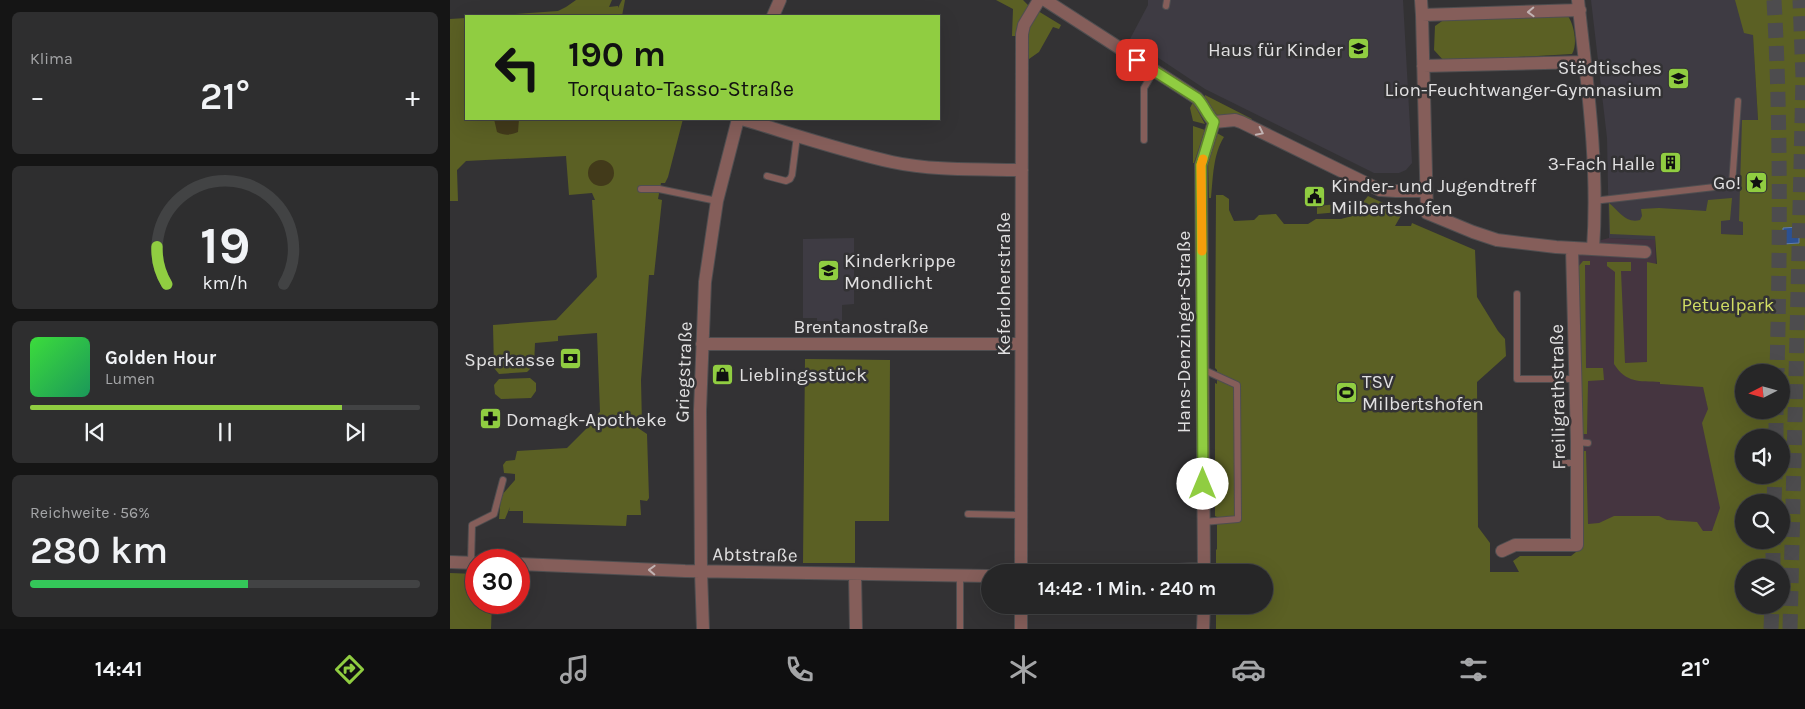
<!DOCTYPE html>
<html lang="de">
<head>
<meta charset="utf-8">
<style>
  :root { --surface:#262627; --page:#2e2e2f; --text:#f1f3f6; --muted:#a4a5a7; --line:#424344; --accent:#90cd41 }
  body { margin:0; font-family:Karla,sans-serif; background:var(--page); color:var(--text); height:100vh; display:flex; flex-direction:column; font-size:19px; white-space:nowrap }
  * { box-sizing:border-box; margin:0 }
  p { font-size:16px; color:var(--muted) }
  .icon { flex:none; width:28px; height:28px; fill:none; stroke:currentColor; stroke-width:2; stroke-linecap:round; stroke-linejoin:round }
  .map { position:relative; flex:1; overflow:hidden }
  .drawer { display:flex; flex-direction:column; gap:12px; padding:12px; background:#151515; width:450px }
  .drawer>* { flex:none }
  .banner { position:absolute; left:15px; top:15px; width:475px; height:105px; border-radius:0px; box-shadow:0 5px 20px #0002,0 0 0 1px var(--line); background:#90cd41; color:#111; overflow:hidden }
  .needle { width:32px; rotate:264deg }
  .buttons { position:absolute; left:1285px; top:364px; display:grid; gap:10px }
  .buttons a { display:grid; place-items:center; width:55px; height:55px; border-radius:50%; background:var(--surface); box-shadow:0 5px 20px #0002,0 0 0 1px var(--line); font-size:25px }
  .speed { position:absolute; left:15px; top:549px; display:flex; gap:10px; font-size:25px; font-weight:700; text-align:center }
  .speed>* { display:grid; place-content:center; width:65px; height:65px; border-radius:50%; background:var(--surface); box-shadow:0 5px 20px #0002,0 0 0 1px var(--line); line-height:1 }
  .speed .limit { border:8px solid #d22; background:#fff; color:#111 }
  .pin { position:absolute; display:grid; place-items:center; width:42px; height:42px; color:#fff; margin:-21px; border-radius:10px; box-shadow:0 2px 8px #0006 }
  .me { position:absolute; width:55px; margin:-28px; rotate:0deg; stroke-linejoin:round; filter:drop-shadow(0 0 4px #0008) }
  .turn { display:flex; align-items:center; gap:18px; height:105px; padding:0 20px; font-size:22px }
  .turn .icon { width:65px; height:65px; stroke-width:2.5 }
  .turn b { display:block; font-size:35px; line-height:42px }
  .big { font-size:38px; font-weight:600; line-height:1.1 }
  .drawer .widget { flex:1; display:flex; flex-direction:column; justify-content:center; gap:8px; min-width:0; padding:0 18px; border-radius:8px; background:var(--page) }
  .drawer .dial { align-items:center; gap:0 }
  .dial svg { height:130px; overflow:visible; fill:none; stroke:var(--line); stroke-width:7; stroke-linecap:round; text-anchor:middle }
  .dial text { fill:var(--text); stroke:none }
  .song { display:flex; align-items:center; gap:15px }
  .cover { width:60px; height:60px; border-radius:8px; background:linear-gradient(135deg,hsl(120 70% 55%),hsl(150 70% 35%)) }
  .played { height:5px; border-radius:2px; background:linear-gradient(90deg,var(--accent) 80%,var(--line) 80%) }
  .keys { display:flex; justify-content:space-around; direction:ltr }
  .heat { display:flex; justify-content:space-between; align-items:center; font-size:28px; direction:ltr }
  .charge { height:8px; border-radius:4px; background:linear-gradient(90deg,#34c759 56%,var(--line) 0) }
  .trip { position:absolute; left:531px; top:564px; width:292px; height:50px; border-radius:25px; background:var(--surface); box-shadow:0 5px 20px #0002,0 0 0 1px var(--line); font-weight:600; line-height:50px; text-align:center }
  .tabs { display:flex; height:80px; justify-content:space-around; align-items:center; background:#0f0f10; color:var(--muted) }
  .tabs .icon { width:35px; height:35px }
  .tabs .current { color:var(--accent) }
  .tabs b { font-size:22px; color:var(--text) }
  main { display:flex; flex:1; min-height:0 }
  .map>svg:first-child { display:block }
  .commercial { fill:#453540 }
  .built { fill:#3e3b43 }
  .green { fill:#5b6024; fill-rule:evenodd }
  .sand { fill:#423a1a }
  .water { fill:#2c5192; stroke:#627caa }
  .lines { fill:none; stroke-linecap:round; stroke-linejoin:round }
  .highway-tunnel { stroke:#4d4c4e; stroke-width:15; stroke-dasharray:15 8; stroke-linecap:butt }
  .lane-casing { stroke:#4f4e50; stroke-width:8 }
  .street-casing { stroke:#4f4e50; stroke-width:14 }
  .lane { stroke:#855e5a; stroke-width:6 }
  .street { stroke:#855e5a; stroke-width:12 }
  .oneway { stroke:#c1b2b2 }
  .route-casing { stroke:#5e852a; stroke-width:12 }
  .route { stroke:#90cd41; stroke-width:9 }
  .slow { stroke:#f59e0b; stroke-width:9 }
  .labels { text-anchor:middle; stroke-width:5; stroke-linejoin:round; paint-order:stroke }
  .poi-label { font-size:19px; fill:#e1e0e1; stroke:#333234; text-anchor:end }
  .street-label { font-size:19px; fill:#e1e0e1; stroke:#333234 }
  .park-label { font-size:19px; fill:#d1dd64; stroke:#333234 }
</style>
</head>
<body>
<main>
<section class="drawer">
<div class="widget"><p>Klima</p>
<div class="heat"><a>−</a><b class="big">21°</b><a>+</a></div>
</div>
<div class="widget dial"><svg viewBox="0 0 100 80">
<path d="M14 69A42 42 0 1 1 86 69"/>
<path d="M14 69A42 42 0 0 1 8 46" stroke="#90cd41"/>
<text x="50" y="56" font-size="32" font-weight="700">19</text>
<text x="50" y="72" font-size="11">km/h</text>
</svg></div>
<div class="widget">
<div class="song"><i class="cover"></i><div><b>Golden Hour</b><p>Lumen</p></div></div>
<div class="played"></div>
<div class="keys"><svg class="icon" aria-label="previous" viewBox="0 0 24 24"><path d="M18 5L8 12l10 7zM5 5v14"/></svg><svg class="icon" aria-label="pause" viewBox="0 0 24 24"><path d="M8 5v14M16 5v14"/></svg><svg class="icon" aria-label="next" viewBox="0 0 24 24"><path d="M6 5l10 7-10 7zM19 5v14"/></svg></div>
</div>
<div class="widget"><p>Reichweite · 56%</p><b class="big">280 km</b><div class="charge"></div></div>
</section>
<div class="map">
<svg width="1355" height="629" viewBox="0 0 1355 629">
  <rect width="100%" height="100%" fill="#333234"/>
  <path class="commercial" d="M1159 238 1205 240 1211 384 1253 386 1288 539 1128 573 1126 247Z"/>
  <path class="built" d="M698 0H953L962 163 956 170 949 173H924L755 89 680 39 698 5Z
    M1141 0H1299L1303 34 1308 121 1294 193 1293 235 1205 231V240L1159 238 1157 138Z
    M404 238V304L392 305V321H367V318H353V239Z"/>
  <path class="green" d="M126 0H162L159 7 168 6V8L172 0H175L172 16H35L108 11 116 7Z
    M546 0H573L579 6 568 36H562L563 9Z
    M1285 0H1355V629H766V605H815V572H766V550L767 549V517L765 516V383L767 384V370L765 368 766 195H773L779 199V210L784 221 804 220 809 215 826 214 834 224H858L866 219H891L902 216 918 196 953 212 945 226H961L962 223 1025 250 1027 297 1048 331 1055 339 1056 356 1027 382 1028 527 1040 543V572H1069L1063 561 1070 556H1121L1126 552 1131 540 1130 451H1136L1138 524 1149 523 1164 516H1209L1217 520 1247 522 1253 531H1262L1270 508 1252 423 1258 409 1253 387 1210 384V382C1189 381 1176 383 1164 364L1165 272 1157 266V262H1181V271H1171L1175 363 1197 362V262L1207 264 1205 236 1160 234 1159 203C1169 211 1176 224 1190 220L1192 216 1191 209 1209 208 1256 211 1258 200 1282 198 1280 220 1271 221V234L1293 235V222L1289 221 1292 120H1308L1303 35 1294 33ZM1294 372H1331V410H1294ZM1294 438H1331V475H1294ZM1294 502H1331V540H1294ZM1294 568H1331V605H1294Z
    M588 11 611 25 609 29 603 27 589 52 579 59 577 29Z
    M1118 16C1124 25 1128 44 1122 54L994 61 984 50 985 26 995 19Z
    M16 18V119H233L218 177 215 183H211L208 199 212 200 204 275H199L191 380 192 425 187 422 188 428 197 434 199 498 197 501 190 500 191 515H177L176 526 73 523V511H59L60 507 55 519H49L51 496 65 480V474L54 473 53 465 56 461 65 460 67 451 117 448 140 425 139 423 150 412 147 333 108 336V341L85 343 84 365 77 372 49 374 44 368 43 325 106 320 147 277 142 200H145L142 193 119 195 116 156 16 161 7 170 8 201H0V19Z
    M755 95 802 119 800 121 767 117 754 98Z
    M743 102 755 124 743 121 740 108Z
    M743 126 755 130 744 163H743Z
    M765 132 774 137C763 154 763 178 761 198H759L758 163Z
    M888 204 889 212 867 214V206Z
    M1133 261H1140V265H1135L1136 368H1153L1154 380 1138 381 1137 434H1131L1128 267Z
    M355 359 440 360 439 521H405V563H353Z
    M80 378 86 383V391L81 398 51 399 45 394 44 385 49 379Z
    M0 573 26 574V602L42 603 41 629H0Z"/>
  <path class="sand" d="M44 119H69L68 132C61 135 55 136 47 132Z
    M138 173a13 13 0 1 1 26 0a13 13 0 1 1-26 0Z"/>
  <path class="water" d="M1349 227V243L1333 244V228Z"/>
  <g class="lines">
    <path class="highway-tunnel" d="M1324 0C1331 124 1330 248 1327 372
      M1326 438V410
      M1324 502 1325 475
      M1323 568V540
      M1321 629 1322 605
      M1340 629 1351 167 1353 77 1350 0"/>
    <defs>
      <path id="lane" d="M716 6 717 0
        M694 140V88L704 71
        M317 176 336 181 340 179 342 175 347 136
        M191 189H209L267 201
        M1143 201 1282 185 1288 101
        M1067 294V379H1125
        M752 369 787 385 788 519 753 522
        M1127 442 1138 443
        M1105 463H1127
        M518 514 571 515
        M21 563 22 525 44 514 53 480
        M510 629V576"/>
      <path id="street" d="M595 0 747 98C754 105 757 115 764 122L785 120 791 122 930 190 946 191H977
        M971 0 972 15 977 213 1023 232 1047 240 1106 247 1195 252
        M1128 0C1137 82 1149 166 1143 249
        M972 15 1130 10
        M323 16 330 0
        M973 66 1135 62
        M292 119C342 134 392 151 442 162 483 171 530 169 572 170
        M252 344H571
        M1052 551 1065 545H1127V442L1122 248
        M0 562 26 563
        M69 564 235 571 540 576
        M571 572 572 34 574 25 589 0
        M676 572 754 569
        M754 572 751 165 764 122
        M405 574 406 629
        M571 605V629
        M253 629 251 572 250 410 255 282 267 201 288 119
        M753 629 754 605"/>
    </defs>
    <use href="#lane" class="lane-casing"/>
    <use href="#street" class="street-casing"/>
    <use href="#lane" class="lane"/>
    <use href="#street" class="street"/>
  </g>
  <defs><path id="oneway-chevron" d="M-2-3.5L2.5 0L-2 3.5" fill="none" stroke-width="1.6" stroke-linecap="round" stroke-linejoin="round" transform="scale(1.25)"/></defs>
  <g class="oneway">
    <use href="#oneway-chevron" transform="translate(1081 12) rotate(178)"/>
    <use href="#oneway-chevron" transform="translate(810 132) rotate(26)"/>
    <use href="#oneway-chevron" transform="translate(202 570) rotate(-178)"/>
  </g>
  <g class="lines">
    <defs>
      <path id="route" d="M687 60 747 98C754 105 757 115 764 122L751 165 753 484"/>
    </defs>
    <use href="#route" class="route-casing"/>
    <use href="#route" class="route"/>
    <path class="slow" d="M752 251 751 165 753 159"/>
  </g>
  <defs>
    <symbol id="school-square" viewBox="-11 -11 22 22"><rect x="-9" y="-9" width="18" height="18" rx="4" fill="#90cd41" stroke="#333234"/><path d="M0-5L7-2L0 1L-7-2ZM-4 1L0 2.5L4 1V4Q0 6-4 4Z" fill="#111"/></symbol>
    <symbol id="building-square" viewBox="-11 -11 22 22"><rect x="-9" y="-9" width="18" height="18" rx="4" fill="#90cd41" stroke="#333234"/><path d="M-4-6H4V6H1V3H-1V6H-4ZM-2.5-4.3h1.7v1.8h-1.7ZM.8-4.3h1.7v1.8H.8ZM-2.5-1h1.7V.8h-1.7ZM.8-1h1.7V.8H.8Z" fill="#111"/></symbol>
    <symbol id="sight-square" viewBox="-11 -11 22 22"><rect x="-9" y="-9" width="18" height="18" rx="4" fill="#90cd41" stroke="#333234"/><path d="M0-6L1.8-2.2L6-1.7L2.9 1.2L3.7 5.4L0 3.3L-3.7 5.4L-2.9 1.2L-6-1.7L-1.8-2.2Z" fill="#111"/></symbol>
    <symbol id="civic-square" viewBox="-11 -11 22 22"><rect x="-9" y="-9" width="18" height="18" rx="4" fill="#90cd41" stroke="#333234"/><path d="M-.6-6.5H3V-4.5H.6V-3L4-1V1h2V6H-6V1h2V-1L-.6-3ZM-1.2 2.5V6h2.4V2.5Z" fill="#111"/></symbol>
    <symbol id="bank-square" viewBox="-11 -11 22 22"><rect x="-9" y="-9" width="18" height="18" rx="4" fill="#90cd41" stroke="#333234"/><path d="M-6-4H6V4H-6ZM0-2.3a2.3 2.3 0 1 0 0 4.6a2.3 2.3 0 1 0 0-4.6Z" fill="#111"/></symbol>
    <symbol id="shop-square" viewBox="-11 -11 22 22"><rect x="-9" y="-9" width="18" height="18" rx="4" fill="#90cd41" stroke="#333234"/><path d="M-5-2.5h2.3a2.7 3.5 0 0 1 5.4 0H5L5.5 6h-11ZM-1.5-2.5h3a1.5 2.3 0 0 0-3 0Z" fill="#111"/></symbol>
    <symbol id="stadium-square" viewBox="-11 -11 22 22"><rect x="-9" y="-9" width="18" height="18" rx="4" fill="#90cd41" stroke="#333234"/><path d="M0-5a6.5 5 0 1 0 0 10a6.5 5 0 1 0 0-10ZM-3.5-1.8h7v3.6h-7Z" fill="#111"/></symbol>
    <symbol id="pharmacy-square" viewBox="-11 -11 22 22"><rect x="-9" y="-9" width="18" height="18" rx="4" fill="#90cd41" stroke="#333234"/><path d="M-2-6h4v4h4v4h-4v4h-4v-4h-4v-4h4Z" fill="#111"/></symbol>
  </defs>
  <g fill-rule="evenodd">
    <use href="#school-square" x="896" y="36" width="25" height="25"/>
    <use href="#school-square" x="1216" y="66" width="25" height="25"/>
    <use href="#building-square" x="1208" y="150" width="25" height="25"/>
    <use href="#sight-square" x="1294" y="170" width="25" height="25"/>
    <use href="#civic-square" x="852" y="184" width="25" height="25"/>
    <use href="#school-square" x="366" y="258" width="25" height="25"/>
    <use href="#bank-square" x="108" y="346" width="25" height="25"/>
    <use href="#shop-square" x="260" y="362" width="25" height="25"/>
    <use href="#stadium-square" x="884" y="380" width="25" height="25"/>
    <use href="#pharmacy-square" x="28" y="406" width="25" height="25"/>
  </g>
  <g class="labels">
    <g class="poi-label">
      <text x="893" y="56">Haus für Kinder</text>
      <text x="1212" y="74">Städtisches<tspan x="1212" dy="22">Lion-Feuchtwanger-Gymnasium</tspan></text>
      <text x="1205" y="170">3-Fach Halle</text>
      <text x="1291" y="189">Go!</text>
      <text x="881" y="192" text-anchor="start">Kinder- und Jugendtreff<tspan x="881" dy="22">Milbertshofen</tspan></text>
      <text x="394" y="267" text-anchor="start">Kinderkrippe<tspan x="394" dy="22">Mondlicht</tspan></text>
      <text x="105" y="366">Sparkasse</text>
      <text x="289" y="381" text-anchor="start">Lieblingsstück</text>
      <text x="912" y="388" text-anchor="start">TSV<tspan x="912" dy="22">Milbertshofen</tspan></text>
      <text x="56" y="426" text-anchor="start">Domagk-Apotheke</text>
    </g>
    <g class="street-label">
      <text transform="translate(553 284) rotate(-90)" y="7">Keferloherstraße</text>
      <text x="411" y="333">Brentanostraße</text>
      <text transform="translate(733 332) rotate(-90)" y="7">Hans-Denzinger-Straße</text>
      <text transform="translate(233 372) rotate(-88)" y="7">Griegstraße</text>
      <text transform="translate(1107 397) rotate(-91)" y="7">Freiligrathstraße</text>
      <text transform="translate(305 554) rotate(1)" y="7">Abtstraße</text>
    </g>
    <g class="park-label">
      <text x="1278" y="311">Petuelpark</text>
    </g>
  </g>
</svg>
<div class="buttons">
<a><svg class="needle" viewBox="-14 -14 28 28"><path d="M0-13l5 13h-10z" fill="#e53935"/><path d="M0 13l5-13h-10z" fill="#a4a5a7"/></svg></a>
<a><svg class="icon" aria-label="sound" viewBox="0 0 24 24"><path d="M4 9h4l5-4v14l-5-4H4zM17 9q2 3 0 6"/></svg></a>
<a><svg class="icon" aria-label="search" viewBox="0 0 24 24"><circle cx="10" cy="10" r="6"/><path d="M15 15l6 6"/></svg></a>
<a><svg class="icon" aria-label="layers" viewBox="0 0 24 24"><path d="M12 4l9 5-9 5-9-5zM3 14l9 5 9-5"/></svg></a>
</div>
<div class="speed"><div class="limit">30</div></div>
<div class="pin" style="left:687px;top:60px;background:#d93025"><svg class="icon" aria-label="arrive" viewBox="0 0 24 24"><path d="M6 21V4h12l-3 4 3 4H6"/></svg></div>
<svg class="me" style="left:753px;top:484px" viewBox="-20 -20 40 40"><circle r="19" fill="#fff"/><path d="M0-13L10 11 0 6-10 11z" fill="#90cd41"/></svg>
<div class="trip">14:42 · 1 Min. · 240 m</div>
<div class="banner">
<div class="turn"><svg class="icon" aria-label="left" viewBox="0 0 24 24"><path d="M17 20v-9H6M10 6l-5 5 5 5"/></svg><div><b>190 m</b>Torquato-Tasso-Straße</div></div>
</div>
</div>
</main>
<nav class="tabs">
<b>14:41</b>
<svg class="icon current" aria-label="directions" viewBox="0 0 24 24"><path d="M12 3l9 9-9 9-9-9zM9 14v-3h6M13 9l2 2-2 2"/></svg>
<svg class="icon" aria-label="music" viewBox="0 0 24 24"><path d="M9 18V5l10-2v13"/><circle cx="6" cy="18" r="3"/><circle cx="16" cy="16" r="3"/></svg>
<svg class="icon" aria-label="phone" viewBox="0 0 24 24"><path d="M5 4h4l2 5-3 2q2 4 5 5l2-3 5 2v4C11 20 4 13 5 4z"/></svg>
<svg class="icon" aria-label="climate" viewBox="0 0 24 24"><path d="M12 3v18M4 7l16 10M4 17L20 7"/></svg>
<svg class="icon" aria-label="car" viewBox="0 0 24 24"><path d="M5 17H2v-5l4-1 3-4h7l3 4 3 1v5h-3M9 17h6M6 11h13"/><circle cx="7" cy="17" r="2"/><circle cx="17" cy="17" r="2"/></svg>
<svg class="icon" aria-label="filters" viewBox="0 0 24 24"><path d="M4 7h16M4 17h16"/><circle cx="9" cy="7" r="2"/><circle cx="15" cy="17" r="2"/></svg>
<b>21°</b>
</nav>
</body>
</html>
